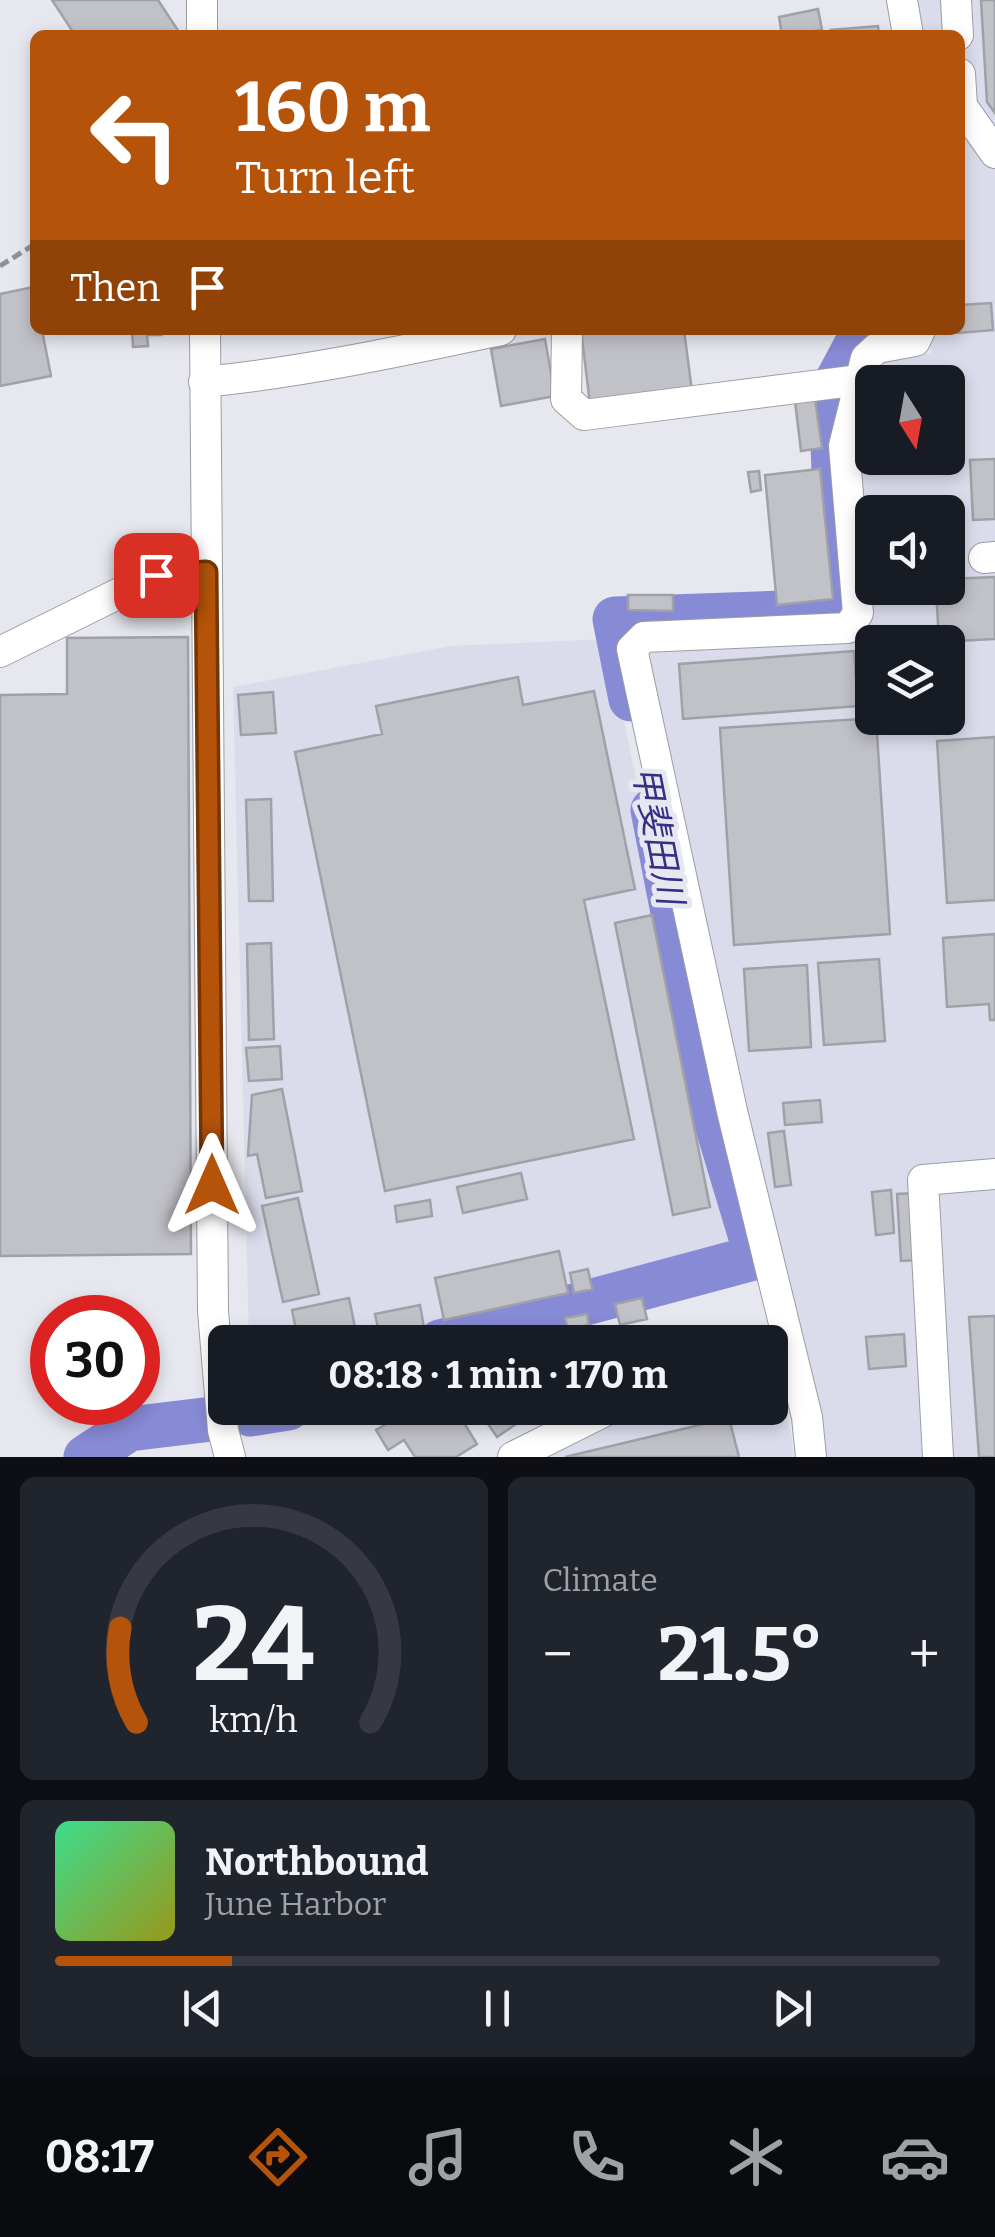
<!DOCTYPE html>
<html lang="en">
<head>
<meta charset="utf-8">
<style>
  :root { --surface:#171b24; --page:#20242c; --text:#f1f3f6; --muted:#9ea1a6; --line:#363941; --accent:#b45309 }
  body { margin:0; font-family:Bitter,"Noto Sans JP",serif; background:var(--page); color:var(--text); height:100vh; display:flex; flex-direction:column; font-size:38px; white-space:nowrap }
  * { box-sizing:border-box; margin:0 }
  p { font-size:32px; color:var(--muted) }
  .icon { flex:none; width:55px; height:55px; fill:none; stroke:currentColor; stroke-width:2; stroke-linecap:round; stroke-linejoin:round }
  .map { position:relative; height:1457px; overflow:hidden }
  .drawer { display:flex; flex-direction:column; gap:20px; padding:20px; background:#0d0f14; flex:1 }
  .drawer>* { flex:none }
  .hud { position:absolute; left:30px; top:30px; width:935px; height:305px; border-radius:15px; box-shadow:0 5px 15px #0003; background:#b45309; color:#fff; overflow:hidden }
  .needle { width:65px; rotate:169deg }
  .fabs { position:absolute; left:855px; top:365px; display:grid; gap:20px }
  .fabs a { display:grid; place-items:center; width:110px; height:110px; border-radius:15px; background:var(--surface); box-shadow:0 5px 15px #0003; font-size:50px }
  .speed { position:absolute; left:30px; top:1295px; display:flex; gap:20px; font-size:50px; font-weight:700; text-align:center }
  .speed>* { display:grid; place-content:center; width:130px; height:130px; border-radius:50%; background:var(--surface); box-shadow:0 5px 15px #0003; line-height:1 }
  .speed .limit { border:15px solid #d22; background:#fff; color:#111 }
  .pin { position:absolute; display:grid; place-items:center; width:85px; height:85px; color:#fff; margin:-42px; border-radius:20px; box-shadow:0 5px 15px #0006 }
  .me { position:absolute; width:110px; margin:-55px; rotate:0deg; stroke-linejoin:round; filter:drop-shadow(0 0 8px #0008) }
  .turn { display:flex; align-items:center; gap:35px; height:210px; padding:0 40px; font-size:45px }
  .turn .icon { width:130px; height:130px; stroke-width:2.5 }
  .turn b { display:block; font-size:70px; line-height:85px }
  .then { display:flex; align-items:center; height:95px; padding:0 40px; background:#0003; gap:20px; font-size:38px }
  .big { font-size:75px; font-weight:700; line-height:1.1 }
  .drawer .widget { flex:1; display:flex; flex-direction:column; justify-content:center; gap:15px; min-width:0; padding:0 35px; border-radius:15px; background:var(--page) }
  .drawer .dial { align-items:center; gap:0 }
  .dial svg { height:260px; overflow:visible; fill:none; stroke:var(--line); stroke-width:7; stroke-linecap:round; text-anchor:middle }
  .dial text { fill:var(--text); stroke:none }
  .song { display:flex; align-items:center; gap:30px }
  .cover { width:120px; height:120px; border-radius:15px; background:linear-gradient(135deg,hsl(150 70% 55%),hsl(60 70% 35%)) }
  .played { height:10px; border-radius:5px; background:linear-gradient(90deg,var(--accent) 20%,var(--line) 20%) }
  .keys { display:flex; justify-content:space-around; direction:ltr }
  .heat { display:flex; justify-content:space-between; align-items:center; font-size:55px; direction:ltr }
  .drawer .tiles { flex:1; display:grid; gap:20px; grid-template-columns:1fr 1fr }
  .widget:last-child { grid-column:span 2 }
  .trip { position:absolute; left:208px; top:1325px; width:580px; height:100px; border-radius:15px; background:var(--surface); box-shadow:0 5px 15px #0003; font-weight:700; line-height:100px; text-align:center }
  .dock { display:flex; height:160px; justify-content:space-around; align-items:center; background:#090b0e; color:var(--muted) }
  .dock .icon { width:70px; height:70px }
  .dock .selected { color:var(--accent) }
  .dock b { font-size:45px; color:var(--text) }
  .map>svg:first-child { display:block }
  .built { fill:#dbdceb; fill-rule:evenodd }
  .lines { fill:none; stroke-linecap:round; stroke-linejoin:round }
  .river { stroke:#878ad4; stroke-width:45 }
  .building { fill:#c1c1c8; stroke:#a0a1a8; stroke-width:2.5 }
  .minor-casing { stroke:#9c9da4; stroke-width:32 }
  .path { stroke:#909196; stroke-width:5; stroke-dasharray:10 5; stroke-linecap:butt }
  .minor { stroke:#fff; stroke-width:30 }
  .route-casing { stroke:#753606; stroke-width:25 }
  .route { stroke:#b45309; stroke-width:18 }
  .labels { text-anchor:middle; stroke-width:10; stroke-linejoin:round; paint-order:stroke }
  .water-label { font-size:35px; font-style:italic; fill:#372f86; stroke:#e6e7ef }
</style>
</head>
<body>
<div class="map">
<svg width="995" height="1457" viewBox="0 0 995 1457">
  <rect width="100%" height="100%" fill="#e6e7ef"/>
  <path class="built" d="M914 0H995V1457H823L758 1174 644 649 867 641 856 456 874 360 931 353 930 330H960V35H921ZM872 382H948V458H872ZM872 512H948V588H872ZM872 642H948V718H872Z
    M607 639 703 1102 747 1256 442 1334 431 1342H249L233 687 451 646Z
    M776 1376 792 1438 793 1457H532L632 1408H770V1377Z"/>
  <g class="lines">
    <path class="river" d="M631 699 615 619 839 611 833 443 836 383 860 338 899 330
      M440 1342 757 1257 710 1101 653 810
      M250 1414 288 1408
      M86 1457 129 1429 212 1419"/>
  </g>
  <path class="building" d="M52 0H158L181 35H75Z
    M981 0H995V113L987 102Z
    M818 9 822 30 782 35 779 17Z
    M878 26 879 35H832L831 30Z
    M33 287 35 330H42L51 376 0 386V294Z
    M991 303 993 330 958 333 960 305Z
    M132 330H160L161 335H147L148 346 133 347Z
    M581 330H684L692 391 590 404Z
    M545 339 555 396 501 406 491 349Z
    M815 399 822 448 801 451 795 401Z
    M995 459V519L973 520 970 460Z
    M820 469 833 599 777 605 765 475Z
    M759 471 761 490 751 492 748 472Z
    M995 577V639L939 642 936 588H948V579Z
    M628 595H673V611L628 610Z
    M188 637 191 1254 0 1256V695L67 694V638Z
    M854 651 858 706 683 719 679 664Z
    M862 658H872V708H864Z
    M518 677 523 705 594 691 635 889 584 900 634 1139 385 1191 295 752 382 734 376 706Z
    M273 692 276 733 241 735 238 695Z
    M876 718 890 934 734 945 720 728Z
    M995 737V900L947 903 937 741Z
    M271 799 273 901H249L246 800Z
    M652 915 710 1207 673 1215 615 923Z
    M995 934V1020H990L989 1004 947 1007 943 938Z
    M271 943 274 1039 249 1040 247 944Z
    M879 959 885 1041 824 1045 818 963Z
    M807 965 811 1047 749 1051 744 969Z
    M280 1046 282 1079 249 1081 246 1048Z
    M282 1089 302 1191 266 1198 257 1154 248 1156 252 1095Z
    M820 1100 822 1122 785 1125 783 1103Z
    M784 1131 791 1185 775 1187 768 1133Z
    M521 1173 527 1199 463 1213 457 1187Z
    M891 1190 894 1233 876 1235 872 1192Z
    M914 1193 918 1260 901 1261 897 1194Z
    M298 1198 319 1294 283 1302 262 1206Z
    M430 1200 432 1216 397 1222 395 1206Z
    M559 1251 568 1293 444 1320 435 1278Z
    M588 1269 592 1289 574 1293 570 1273Z
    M349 1298 358 1342H268L267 1336 296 1330 292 1310Z
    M642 1298 647 1319 620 1325 615 1304Z
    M420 1305 426 1339 381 1342 375 1314Z
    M587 1314 589 1325 568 1329 565 1318Z
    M995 1316V1457H979L969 1317Z
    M904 1334 906 1366 869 1369 866 1337Z
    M379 1408H455L477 1444 456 1457H415L404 1440 388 1450 376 1430 388 1423Z
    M477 1408H514L522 1420 497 1437Z
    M729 1418 739 1457H565Z"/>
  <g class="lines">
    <defs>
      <path id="minor" d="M202 0V35
        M902 0 908 35
        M956 0 958 35
        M960 74 962 106 995 153
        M205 330 213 1311 223 1430 230 1457
        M567 330 566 399 584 415 860 380
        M204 382C305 372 402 351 501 330
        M984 558 995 557
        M0 652 156 575 206 572
        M513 1457 611 1408
        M811 1457 807 1417 732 1111 632 649 644 637 848 628 858 613 844 446 866 358 877 348 915 341 920 330
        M938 1457 923 1180 995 1174"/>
    </defs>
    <use href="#minor" class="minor-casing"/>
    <path class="path" d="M0 266 35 244"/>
    <use href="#minor" class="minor"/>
  </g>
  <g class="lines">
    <defs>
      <path id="route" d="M156 575 206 572 212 1185"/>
    </defs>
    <use href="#route" class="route-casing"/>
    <use href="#route" class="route"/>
  </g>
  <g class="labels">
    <g class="water-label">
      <text transform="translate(658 835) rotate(79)" y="12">甲斐田川</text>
    </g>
  </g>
</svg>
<div class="fabs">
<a><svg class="needle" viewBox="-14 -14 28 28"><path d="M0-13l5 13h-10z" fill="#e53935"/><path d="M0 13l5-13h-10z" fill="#9ea1a6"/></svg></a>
<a><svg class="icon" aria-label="sound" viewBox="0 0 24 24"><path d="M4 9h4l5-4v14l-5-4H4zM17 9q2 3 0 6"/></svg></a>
<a><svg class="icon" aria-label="layers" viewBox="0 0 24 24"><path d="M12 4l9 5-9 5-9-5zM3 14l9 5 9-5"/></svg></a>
</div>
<div class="speed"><div class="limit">30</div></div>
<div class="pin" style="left:156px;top:575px;background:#d93025"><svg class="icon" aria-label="arrive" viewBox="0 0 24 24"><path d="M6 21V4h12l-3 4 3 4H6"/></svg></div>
<svg class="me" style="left:212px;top:1185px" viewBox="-20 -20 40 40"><path d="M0-17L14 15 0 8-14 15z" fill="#b45309" stroke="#fff" stroke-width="4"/></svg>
<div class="trip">08:18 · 1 min · 170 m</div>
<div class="hud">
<div class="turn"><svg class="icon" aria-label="left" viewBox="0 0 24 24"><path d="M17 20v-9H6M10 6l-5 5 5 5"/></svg><div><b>160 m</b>Turn left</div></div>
<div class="then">Then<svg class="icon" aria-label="arrive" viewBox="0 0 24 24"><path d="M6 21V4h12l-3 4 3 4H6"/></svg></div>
</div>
</div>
<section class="drawer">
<div class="tiles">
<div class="widget dial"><svg viewBox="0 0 100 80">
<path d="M14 69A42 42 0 1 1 86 69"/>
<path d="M14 69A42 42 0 0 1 9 40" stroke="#b45309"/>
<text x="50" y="56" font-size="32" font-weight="700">24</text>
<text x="50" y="72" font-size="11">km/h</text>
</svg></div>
<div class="widget"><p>Climate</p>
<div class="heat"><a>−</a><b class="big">21.5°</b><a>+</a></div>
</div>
<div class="widget">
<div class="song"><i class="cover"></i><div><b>Northbound</b><p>June Harbor</p></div></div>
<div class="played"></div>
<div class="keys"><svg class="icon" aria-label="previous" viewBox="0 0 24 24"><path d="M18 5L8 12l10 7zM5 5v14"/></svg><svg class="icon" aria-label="pause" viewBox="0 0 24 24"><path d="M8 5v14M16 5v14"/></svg><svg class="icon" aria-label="next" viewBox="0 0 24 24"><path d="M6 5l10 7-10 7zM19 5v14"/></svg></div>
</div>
</div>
</section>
<nav class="dock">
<b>08:17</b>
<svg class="icon selected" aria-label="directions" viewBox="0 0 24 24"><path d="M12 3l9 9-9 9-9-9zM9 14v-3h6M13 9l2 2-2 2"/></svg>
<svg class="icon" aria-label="music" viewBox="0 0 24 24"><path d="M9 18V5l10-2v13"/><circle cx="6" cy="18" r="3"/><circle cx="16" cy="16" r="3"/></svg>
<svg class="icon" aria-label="phone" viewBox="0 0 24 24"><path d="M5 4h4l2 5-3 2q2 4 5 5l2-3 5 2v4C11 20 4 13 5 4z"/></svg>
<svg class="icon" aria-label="climate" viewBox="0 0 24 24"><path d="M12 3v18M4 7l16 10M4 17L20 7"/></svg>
<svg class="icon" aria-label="car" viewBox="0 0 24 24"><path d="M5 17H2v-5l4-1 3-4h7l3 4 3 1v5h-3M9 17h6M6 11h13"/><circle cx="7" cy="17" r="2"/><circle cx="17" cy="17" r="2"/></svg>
</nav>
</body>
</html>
